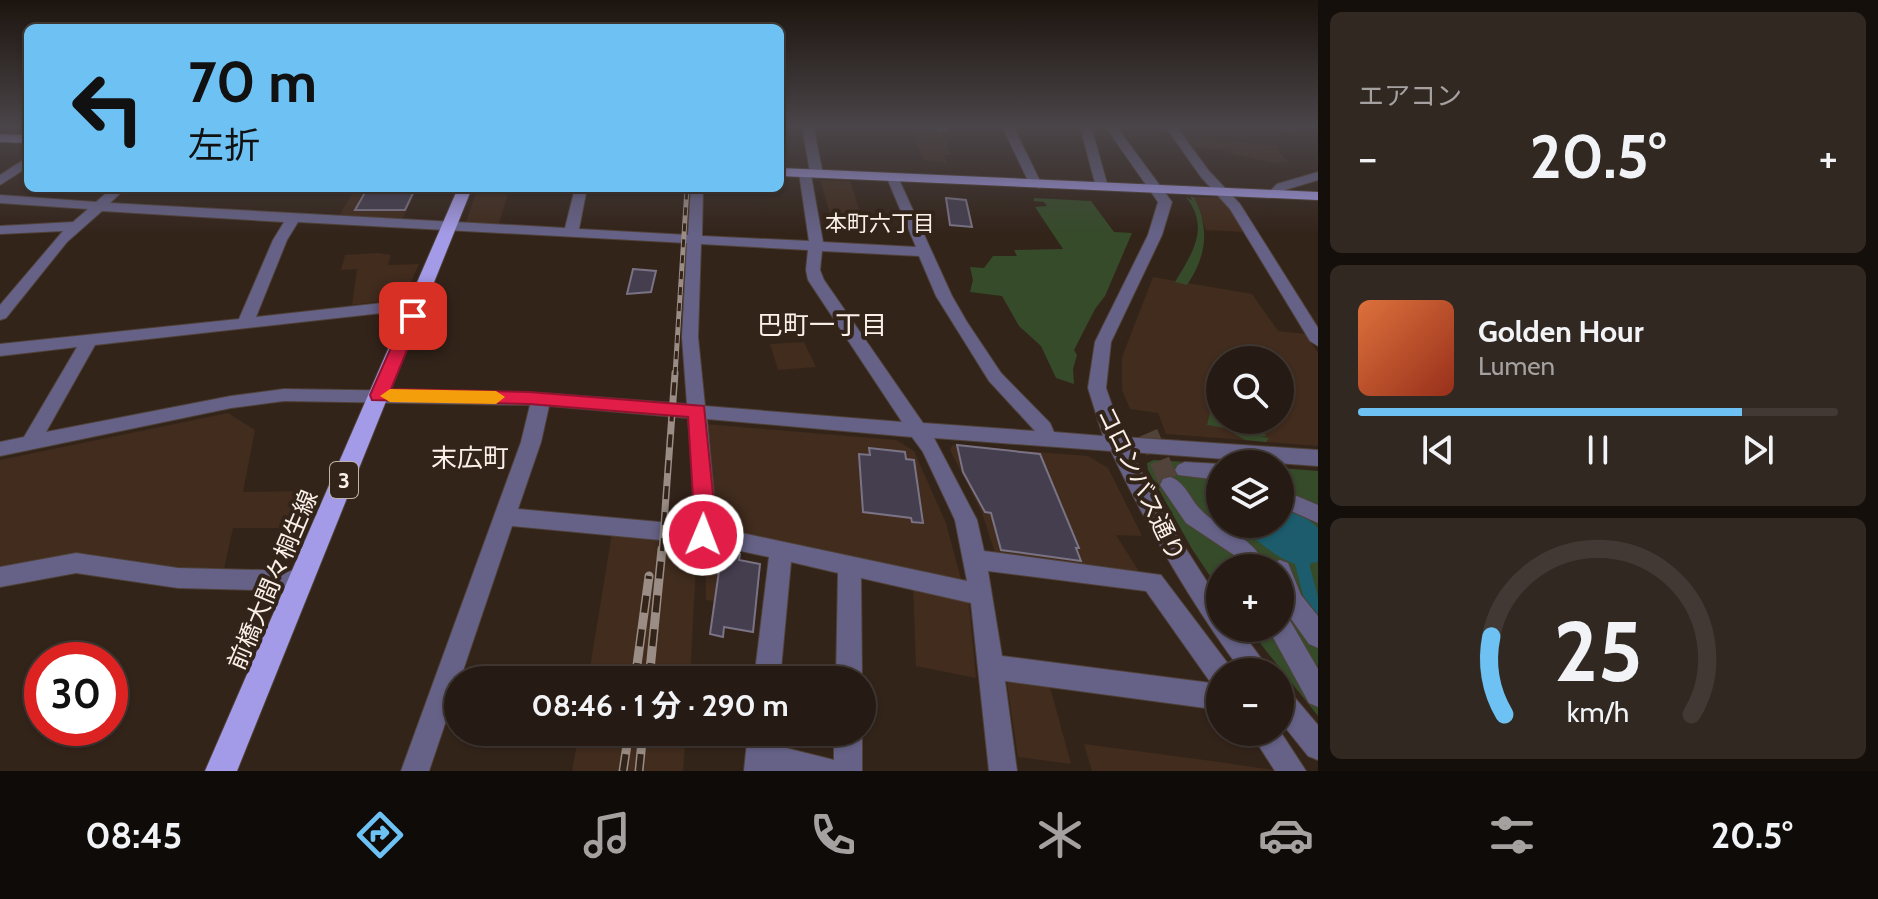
<!DOCTYPE html>
<html lang="ja">
<head>
<meta charset="utf-8">
<style>
  :root { --surface:#261b14; --page:#322822; --text:#f1f3f6; --muted:#a4a1a0; --line:#423934; --accent:#6dc2f3 }
  body { margin:0; font-family:Cabin,"Noto Sans JP",sans-serif; background:var(--page); color:var(--text); height:100vh; display:flex; flex-direction:column; font-size:30px; white-space:nowrap }
  * { box-sizing:border-box; margin:0 }
  p { font-size:26px; color:var(--muted) }
  .icon { flex:none; width:44px; height:44px; fill:none; stroke:currentColor; stroke-width:2; stroke-linecap:round; stroke-linejoin:round }
  .map { position:relative; flex:1; overflow:hidden }
  .details { display:flex; flex-direction:column; gap:12px; padding:12px; background:#150f0b; width:560px }
  .details>* { flex:none }
  .top-card { position:absolute; left:24px; top:24px; width:760px; height:168px; border-radius:12px; box-shadow:0 2px 6px #0004,0 0 0 2px var(--line); background:#6dc2f3; color:#111; overflow:hidden }
  .tools { position:absolute; left:1206px; top:346px; display:grid; gap:16px }
  .tools a { display:grid; place-items:center; width:88px; height:88px; border-radius:50%; background:var(--surface); box-shadow:0 2px 6px #0004,0 0 0 2px var(--line); font-size:40px }
  .speed { position:absolute; left:24px; top:642px; display:flex; gap:16px; font-size:40px; font-weight:700; text-align:center }
  .speed>* { display:grid; place-content:center; width:104px; height:104px; border-radius:50%; background:var(--surface); box-shadow:0 2px 6px #0004,0 0 0 2px var(--line); line-height:1 }
  .speed .limit { border:12px solid #d22; background:#fff; color:#111 }
  .pin { position:absolute; display:grid; place-items:center; width:68px; height:68px; color:#fff; margin:-34px; border-radius:16px; box-shadow:0 4px 12px #0006 }
  .me { position:absolute; width:88px; margin:-44px; rotate:1deg; stroke-linejoin:round; filter:drop-shadow(0 0 6px #0008) }
  .turn { display:flex; align-items:center; gap:28px; height:168px; padding:0 32px; font-size:36px }
  .turn .icon { width:104px; height:104px; stroke-width:2.5 }
  .turn b { display:block; font-size:56px; line-height:68px }
  .big { font-size:60px; font-weight:700; line-height:1.1 }
  .details .widget { flex:1; display:flex; flex-direction:column; justify-content:center; gap:12px; min-width:0; padding:0 28px; border-radius:12px; background:var(--page) }
  .details .dial { align-items:center; gap:0 }
  .dial svg { height:208px; overflow:visible; fill:none; stroke:var(--line); stroke-width:7; stroke-linecap:round; text-anchor:middle }
  .dial text { fill:var(--text); stroke:none }
  .song { display:flex; align-items:center; gap:24px }
  .cover { width:96px; height:96px; border-radius:12px; background:linear-gradient(135deg,hsl(20 70% 55%),hsl(10 70% 35%)) }
  .played { height:8px; border-radius:4px; background:linear-gradient(90deg,var(--accent) 80%,var(--line) 80%) }
  .keys { display:flex; justify-content:space-around; direction:ltr }
  .heat { display:flex; justify-content:space-between; align-items:center; font-size:44px; direction:ltr }
  .trip { position:absolute; left:444px; top:666px; width:432px; height:80px; border-radius:40px; background:var(--surface); box-shadow:0 2px 6px #0004,0 0 0 2px var(--line); font-weight:700; line-height:80px; text-align:center }
  .dock { display:flex; height:128px; justify-content:space-around; align-items:center; background:#0f0b08; color:var(--muted) }
  .dock .icon { width:56px; height:56px }
  .dock .active { color:var(--accent) }
  .dock b { font-size:36px; color:var(--text) }
  main { display:flex; flex:1; min-height:0 }
  .map>svg:first-child { display:block }
  .built { fill:#412c1e; fill-rule:evenodd }
  .green { fill:#364b2a }
  .water { fill:#1c5c6c }
  .building { fill:#453e4f; stroke:#7a7385; stroke-width:2 }
  .lines { fill:none; stroke-linecap:round; stroke-linejoin:round }
  .minor-tunnel { stroke:#514339; stroke-width:20; stroke-dasharray:20 10; stroke-linecap:butt }
  .minor-casing { stroke:#4f4137; stroke-width:2 }
  .major-casing { stroke:#4f4137; stroke-width:2 }
  .minor { fill:#666287; fill-rule:evenodd }
  .major { fill:#a39be7; fill-rule:evenodd }
  .rail-far2-casing { stroke:#9a8d85; stroke-width:5 }
  .rail-far1-casing { stroke:#9a8d85; stroke-width:7 }
  .rail-casing { stroke:#9a8d85; stroke-width:9 }
  .rail-far2 { stroke:#33241a; stroke-width:3; stroke-dasharray:8; stroke-linecap:butt }
  .rail-far1 { stroke:#33241a; stroke-width:4; stroke-dasharray:13; stroke-linecap:butt }
  .rail { stroke:#33241a; stroke-width:6; stroke-dasharray:17; stroke-linecap:butt }
  .route { fill:#e11d48; stroke:#92132f; stroke-width:2 }
  .slow { fill:#f59e0b }
  .labels { text-anchor:middle; stroke-width:8; stroke-linejoin:round; paint-order:stroke }
  .far-neighbourhood-label { font-size:22px; fill:#faf0e9; stroke:#33241a }
  .shield { fill:#33241a; stroke:#beb3ab; stroke-width:2 }
  .shield-label { font-size:22px; font-weight:bold; fill:#faf0e9 }
  .street-label { font-size:24px; fill:#faf0e9; stroke:#33241a }
  .neighbourhood-label { font-size:26px; fill:#faf0e9; stroke:#33241a }
</style>
</head>
<body>
<main>
<div class="map">
<svg width="1318" height="771" viewBox="0 0 1318 771">
  <rect width="100%" height="100%" fill="#33241a"/>
  <path class="built" d="M911 130 942 132 952 155H944L947 163 924 160Z
    M1182 136 1279 146 1276 149 1288 162 1274 163 1232 154 1230 151 1189 147Z
    M820 180 850 181 863 221 832 220Z
    M356 188H417L402 220 338 217Z
    M478 188H510L498 226 465 224Z
    M1194 197 1223 198 1245 232 1206 230Z
    M378 253 391 255 388 265 419 264 404 298 352 305 357 269 341 270 345 255Z
    M1153 277 1252 294 1278 331 1306 334 1318 353V446L1166 434 1158 413 1130 409 1122 390V357ZM1220 360H1280V420H1220Z
    M804 342 816 367 778 370 770 344Z
    M228 413 255 430 243 492 317 491 300 528H233L223 573H0V460Z
    M705 424 896 440 914 451 946 523 962 583 716 529 712 525Z
    M952 445 1088 456 1108 468 1142 536 1116 535 1140 573 997 559 982 513 950 450Z
    M612 533 697 546 690 680H588Z
    M706 552H722L715 601 706 600Z
    M913 586 962 596 969 604 976 678 916 666Z
    M1013 679 1049 683 1071 764 1018 757 1007 684Z
    M579 732H686L683 771H572Z
    M1084 744 1212 761 1280 771H1092Z"/>
  <path class="green" d="M1186 197 1193 201 1190 197H1194C1209 227 1208 254 1187 285L1175 282C1193 252 1210 228 1186 197Z
    M1034 198 1091 201 1114 232 1132 233 1105 296 1095 309 1074 350 1077 355 1073 369 1074 384 1056 378 1041 346 1019 326 1002 296 970 292 973 280 970 267 984 268 993 256H1017L1014 250 1063 249 1035 207 1047 206 1044 202 1034 201Z
    M1217 386H1220V420H1258L1266 436H1259L1269 438 1266 442 1245 440 1225 428 1207 425Z
    M1154 460 1220 464V524H1280V468L1318 471V716L1248 628H1280V568H1220V591L1192 549 1148 470 1147 463Z"/>
  <path class="water" d="M1280 506 1302 514 1318 528V562L1311 563 1310 567 1318 597V618L1303 595 1295 564C1270 555 1255 536 1233 524H1280Z"/>
  <path class="building" d="M367 189H415L405 210H355Z
    M946 198 966 200 972 227 950 225Z
    M633 269 656 271 651 292 627 294Z
    M957 445 1040 454 1079 548H1076L1081 561 1001 550 991 513 985 512 963 472Z
    M869 448 905 452 906 459 914 460 923 523 912 522 911 518 863 512 859 454 870 455Z
    M722 550 740 554 739 560 760 564 753 632 724 627 723 637 710 634Z"/>
  <g class="lines">
    <path class="minor-tunnel" d="M1148 433 1170 485"/>
    <defs>
      <path id="minor" d="M802 126H813L823 174 817 178 811 175 823 242 916 247 887 178 897 175 952 296 967 322 1001 373 1050 423 1054 432 1103 436 1088 388 1095 342 1148 235 1158 202 1105 126H1116L1172 202 1162 235 1111 342 1106 388 1123 437 1318 450V466L1131 452 1161 510 1220 602V628H1239L1271 672H1242C1191 603 1148 529 1111 451L934 438 977 520 984 551 1161 575 1229 665 1232 672H1220V710L1005 681 1017 771H989L971 603 861 578 862 680H836L838 573 791 562 780 680H754L769 557 713 545 512 526 429 771H401L521 442 530 405 284 401 231 408 0 456V442L24 437 77 347 0 356V344L239 319 273 240 284 222 102 211 67 242 6 318 0 320V305L63 231 0 234V226L73 222 88 209 0 203V195L96 202 112 188H126L110 203 565 228 575 188H587L579 229 688 235 691 188H703L702 236 809 241 799 173 805 169 810 172ZM298 222 687 243 682 337 687 404 541 393 284 389 231 396 46 432 95 345 418 309 426 304 418 299 256 317 287 240ZM701 244 808 250 806 270 808 280 902 422 705 406 698 337ZM822 251 919 256 936 296 989 381 1035 431 923 423 824 280 820 270ZM549 406 688 418 694 496 692 525 518 509 541 442ZM707 419 912 437 923 452 955 520 967 581 714 527V496ZM988 571 1146 591 1211 683 1002 656Z
        M936 126H947L948 130 938 132Z
        M1002 126H1013L1042 185 1040 188 1030 185Z
        M1080 126H1091L1108 187 1106 190 1096 187Z
        M1165 126H1176L1209 171 1240 204 1318 328V346L1310 341 1230 209 1201 177Z
        M1282 126H1294L1296 128 1290 131Z
        M28 157V167L0 185V175Z
        M1318 172V180L1285 190 1286 197H1276L1272 189 1277 184Z
        M1185 462 1220 464V480L1178 475 1175 470 1178 465Z
        M1170 477C1184 481 1190 498 1199 508 1223 534 1249 530 1267 568H1244L1237 557 1186 523 1160 485 1163 479Z
        M1280 489 1318 505V523L1280 506Z
        M76 553 178 568 301 571 309 574 313 581 309 588 301 591 178 588 76 573 0 587V567Z
        M1280 560 1288 563 1301 595 1318 616V648L1309 644 1284 609 1280 601V568H1269L1272 563Z
        M1280 616 1289 619 1318 669V707L1309 703 1268 628H1280Z
        M1280 687 1289 691 1318 725V760L1308 756 1280 721Z
        M1280 731 1306 771H1275L1250 732Z
        M748 732H776L774 745 834 760V732H862V771H744Z"/>
      <path id="major" d="M0 134 28 135V143L0 142Z
        M780 168 1318 192V200L780 176Z
        M458 188H472L237 771H205Z"/>
    </defs>
    <use href="#minor" class="minor-casing"/>
    <use href="#major" class="major-casing"/>
    <use href="#minor" class="minor"/>
    <use href="#major" class="major"/>
    <defs>
      <path id="rail-far2" d="M675 375 687 188"/>
      <path id="rail-far1" d="M662 551 675 373"/>
      <path id="rail" d="M635 680 649 576
        M649 680 662 549
        M623 771 629 732
        M639 771 643 732"/>
    </defs>
    <use href="#rail-far2" class="rail-far2-casing"/>
    <use href="#rail-far1" class="rail-far1-casing"/>
    <use href="#rail" class="rail-casing"/>
    <use href="#rail-far2" class="rail-far2"/>
    <use href="#rail-far1" class="rail-far1"/>
    <use href="#rail" class="rail"/>
  </g>
  <linearGradient id="sky" x2="0" y2="1"><stop stop-color="#1c140e"/><stop offset="0.54" stop-color="#4a4549"/><stop offset="1" stop-color="#4a4549" stop-opacity="0"/></linearGradient>
  <rect width="1318" height="234" fill="url(#sky)"/>
  <path class="route" d="M413 311 421 316 391 389 529 392 704 406 715 514 711 542 703 545 695 542 692 535 694 514 688 417 529 404 372 400 370 395 405 316Z"/>
  <path class="slow" d="M390 389 496 391 505 397 496 404 390 402 380 396Z"/>
  <g class="labels">
    <g class="far-neighbourhood-label">
      <text x="880" y="231">本町六丁目</text>
    </g>
    <rect class="shield" x="330" y="462" width="28" height="36" rx="6"/>
    <g class="shield-label">
      <text x="344" y="488">3</text>
    </g>
    <g class="street-label">
      <text transform="translate(1141 484) rotate(64)" y="8">コロンバス通り</text>
      <text transform="translate(273 580) rotate(-67)" y="8">前橋大間々桐生線</text>
    </g>
    <g class="neighbourhood-label">
      <text x="822" y="334">巴町一丁目</text>
      <text x="470" y="467">末広町</text>
    </g>
  </g>
</svg>
<div class="tools">
<a><svg class="icon" aria-label="search" viewBox="0 0 24 24"><circle cx="10" cy="10" r="6"/><path d="M15 15l6 6"/></svg></a>
<a><svg class="icon" aria-label="layers" viewBox="0 0 24 24"><path d="M12 4l9 5-9 5-9-5zM3 14l9 5 9-5"/></svg></a>
<a>+</a>
<a>−</a>
</div>
<div class="speed"><div class="limit">30</div></div>
<div class="pin" style="left:413px;top:316px;background:#d93025"><svg class="icon" aria-label="arrive" viewBox="0 0 24 24"><path d="M6 21V4h12l-3 4 3 4H6"/></svg></div>
<svg class="me" style="left:703px;top:535px" viewBox="-20 -20 40 40"><circle r="17" fill="#e11d48" stroke="#fff" stroke-width="3"/><path d="M0-11L8 9 0 5-8 9z" fill="#fff"/></svg>
<div class="trip">08:46 · 1 分 · 290 m</div>
<div class="top-card">
<div class="turn"><svg class="icon" aria-label="left" viewBox="0 0 24 24"><path d="M17 20v-9H6M10 6l-5 5 5 5"/></svg><div><b>70 m</b>左折</div></div>
</div>
</div>
<section class="details">
<div class="widget"><p>エアコン</p>
<div class="heat"><a>−</a><b class="big">20.5°</b><a>+</a></div>
</div>
<div class="widget">
<div class="song"><i class="cover"></i><div><b>Golden Hour</b><p>Lumen</p></div></div>
<div class="played"></div>
<div class="keys"><svg class="icon" aria-label="previous" viewBox="0 0 24 24"><path d="M18 5L8 12l10 7zM5 5v14"/></svg><svg class="icon" aria-label="pause" viewBox="0 0 24 24"><path d="M8 5v14M16 5v14"/></svg><svg class="icon" aria-label="next" viewBox="0 0 24 24"><path d="M6 5l10 7-10 7zM19 5v14"/></svg></div>
</div>
<div class="widget dial"><svg viewBox="0 0 100 80">
<path d="M14 69A42 42 0 1 1 86 69"/>
<path d="M14 69A42 42 0 0 1 9 39" stroke="#6dc2f3"/>
<text x="50" y="56" font-size="32" font-weight="700">25</text>
<text x="50" y="72" font-size="11">km/h</text>
</svg></div>
</section>
</main>
<nav class="dock">
<b>08:45</b>
<svg class="icon active" aria-label="directions" viewBox="0 0 24 24"><path d="M12 3l9 9-9 9-9-9zM9 14v-3h6M13 9l2 2-2 2"/></svg>
<svg class="icon" aria-label="music" viewBox="0 0 24 24"><path d="M9 18V5l10-2v13"/><circle cx="6" cy="18" r="3"/><circle cx="16" cy="16" r="3"/></svg>
<svg class="icon" aria-label="phone" viewBox="0 0 24 24"><path d="M5 4h4l2 5-3 2q2 4 5 5l2-3 5 2v4C11 20 4 13 5 4z"/></svg>
<svg class="icon" aria-label="climate" viewBox="0 0 24 24"><path d="M12 3v18M4 7l16 10M4 17L20 7"/></svg>
<svg class="icon" aria-label="car" viewBox="0 0 24 24"><path d="M5 17H2v-5l4-1 3-4h7l3 4 3 1v5h-3M9 17h6M6 11h13"/><circle cx="7" cy="17" r="2"/><circle cx="17" cy="17" r="2"/></svg>
<svg class="icon" aria-label="filters" viewBox="0 0 24 24"><path d="M4 7h16M4 17h16"/><circle cx="9" cy="7" r="2"/><circle cx="15" cy="17" r="2"/></svg>
<b>20.5°</b>
</nav>
</body>
</html>
